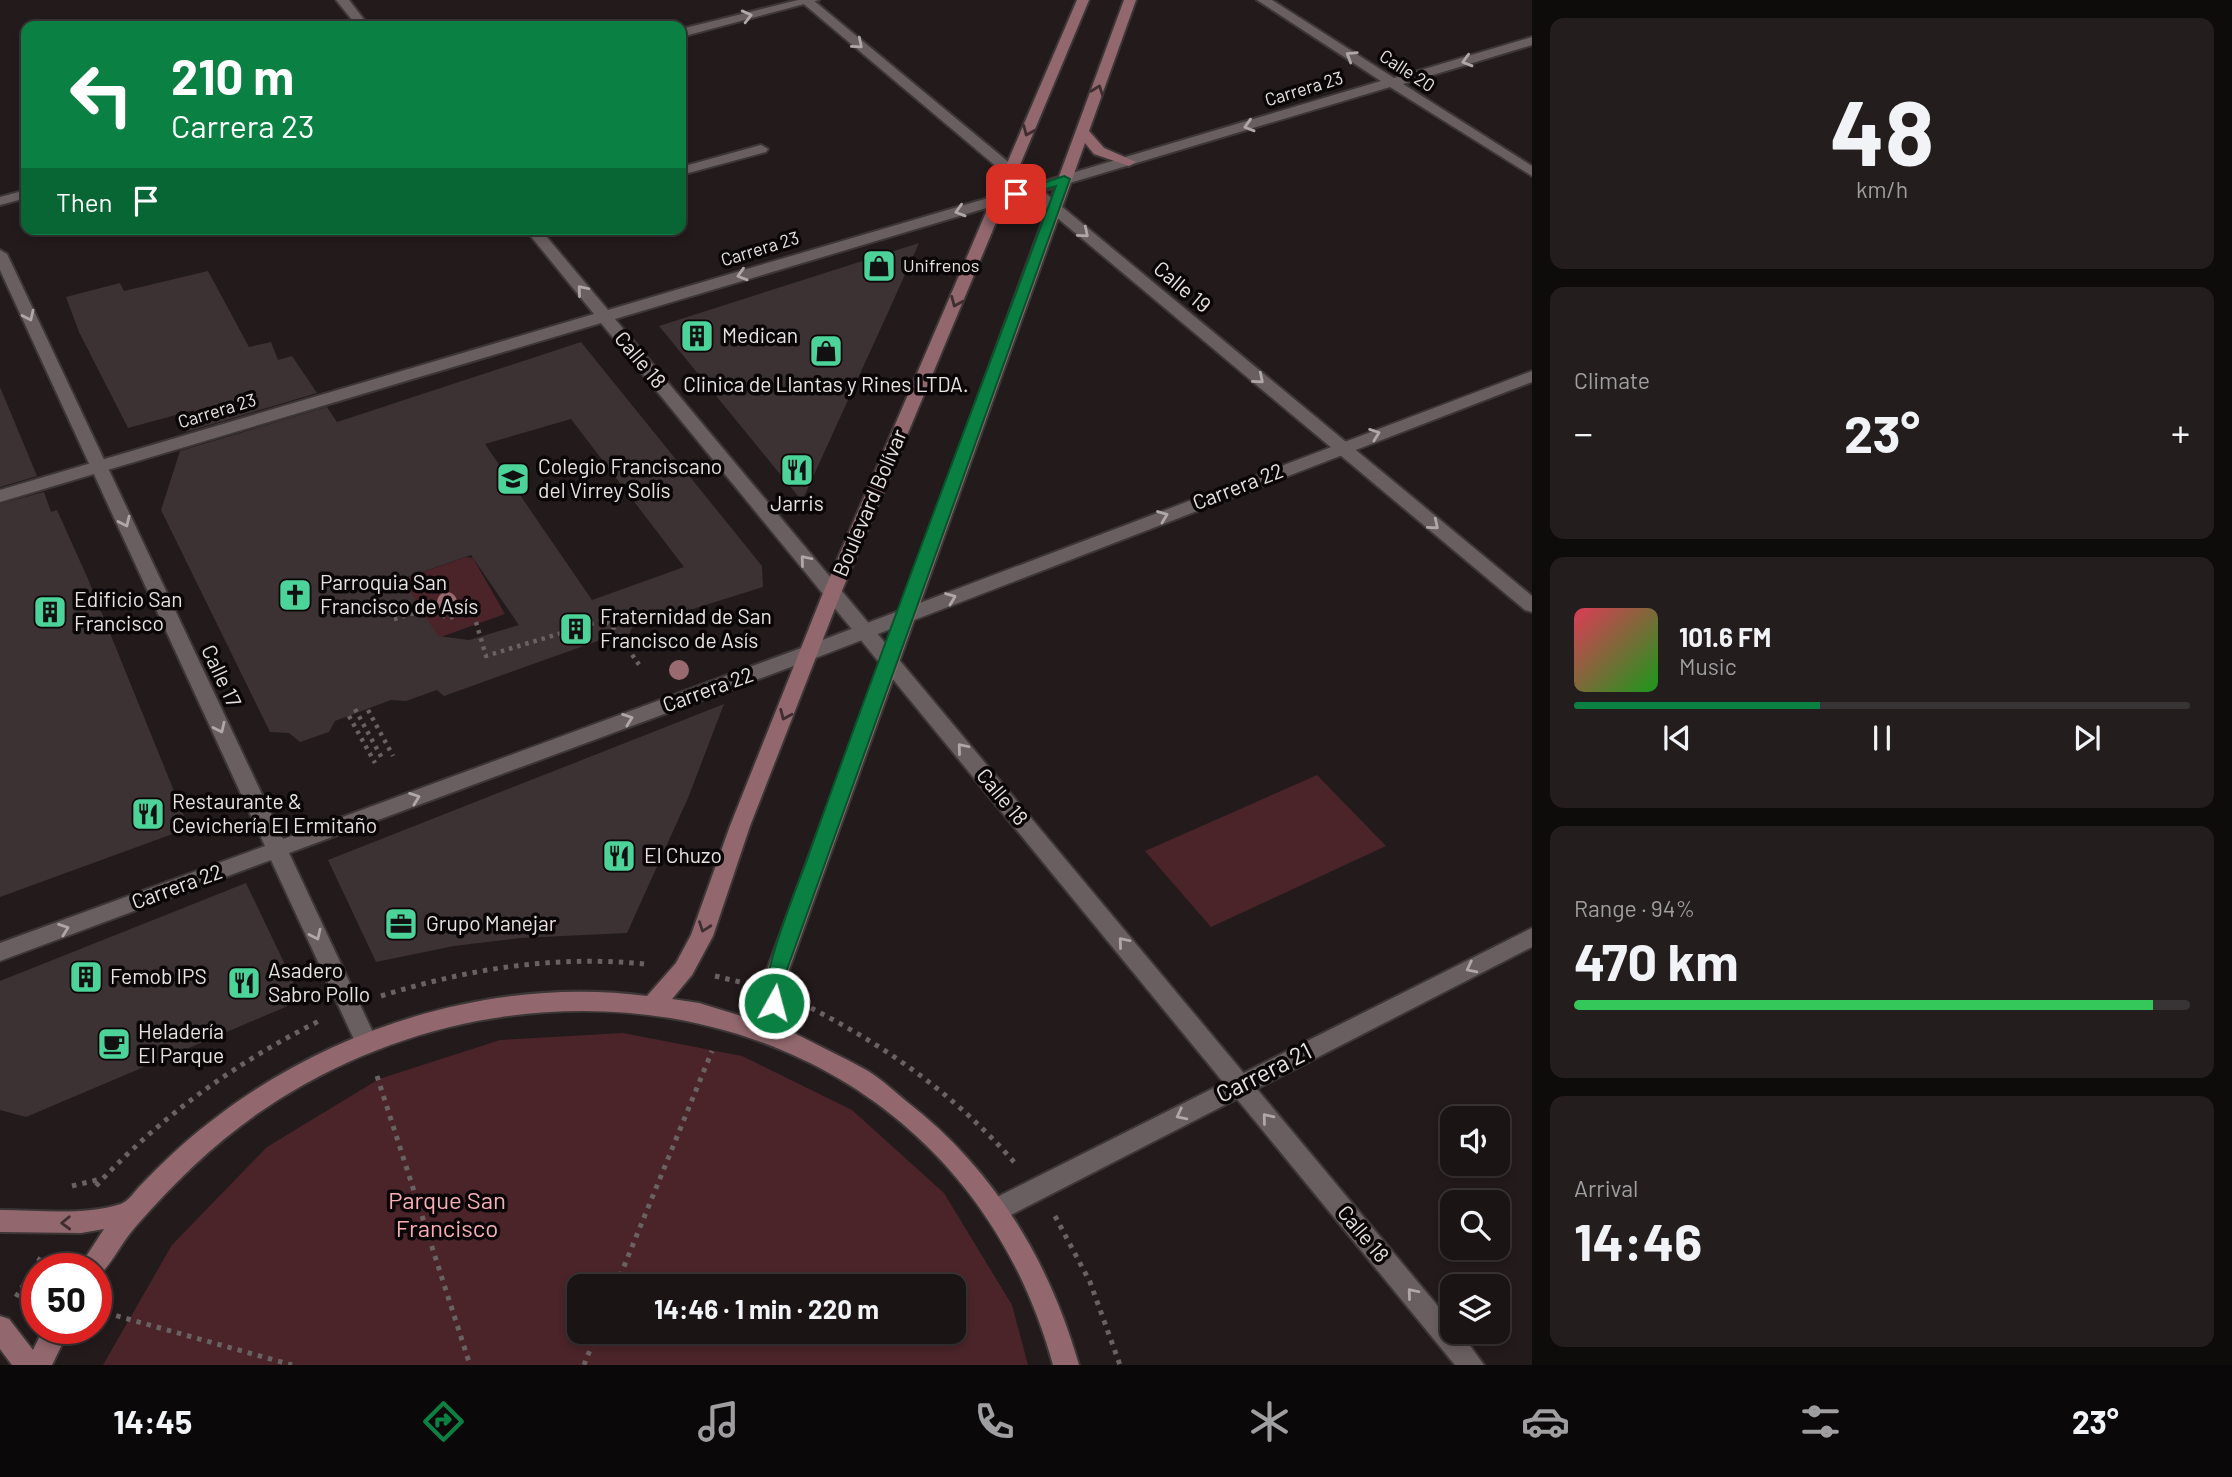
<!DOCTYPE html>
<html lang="en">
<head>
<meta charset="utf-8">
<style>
  :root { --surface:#1a1414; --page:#231d1d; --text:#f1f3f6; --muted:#9f9ea0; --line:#383334; --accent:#0b8043 }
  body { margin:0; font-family:Barlow,sans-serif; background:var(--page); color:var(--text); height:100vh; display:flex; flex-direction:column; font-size:26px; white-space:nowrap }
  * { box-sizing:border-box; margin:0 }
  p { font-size:23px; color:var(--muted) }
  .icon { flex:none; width:38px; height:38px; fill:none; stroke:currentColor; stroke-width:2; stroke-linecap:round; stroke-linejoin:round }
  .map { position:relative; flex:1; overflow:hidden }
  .sheet { display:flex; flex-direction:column; gap:18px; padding:18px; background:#0e0b0b; width:700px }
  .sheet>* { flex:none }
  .guide { position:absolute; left:21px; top:21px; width:665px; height:214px; border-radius:14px; box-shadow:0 4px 10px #0003,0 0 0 2px var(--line); background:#0b8043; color:#fff; overflow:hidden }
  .controls { position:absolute; left:1440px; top:1106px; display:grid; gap:14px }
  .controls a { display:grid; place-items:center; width:70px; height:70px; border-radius:14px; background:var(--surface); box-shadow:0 4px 10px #0003,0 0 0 2px var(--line); font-size:35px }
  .speed { position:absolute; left:21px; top:1253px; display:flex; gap:14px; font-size:35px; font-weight:700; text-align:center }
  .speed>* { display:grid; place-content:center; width:91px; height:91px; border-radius:50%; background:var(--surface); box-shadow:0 4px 10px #0003,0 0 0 2px var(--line); line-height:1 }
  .speed .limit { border:10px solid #d22; background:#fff; color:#111 }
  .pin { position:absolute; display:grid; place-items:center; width:60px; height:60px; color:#fff; margin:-30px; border-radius:14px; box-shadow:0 4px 10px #0006 }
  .me { position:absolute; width:77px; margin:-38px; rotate:7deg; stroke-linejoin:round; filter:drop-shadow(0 0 5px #0008) }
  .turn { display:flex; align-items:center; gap:24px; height:147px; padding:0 35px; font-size:32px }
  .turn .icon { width:91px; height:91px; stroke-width:2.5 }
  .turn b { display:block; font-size:49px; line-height:60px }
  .then { display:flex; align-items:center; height:66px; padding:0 35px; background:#0003; gap:14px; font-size:26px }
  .big { font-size:52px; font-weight:700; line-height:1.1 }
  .sheet .widget { flex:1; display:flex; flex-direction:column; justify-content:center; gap:10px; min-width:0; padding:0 24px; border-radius:14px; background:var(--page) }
  .sheet .dial { align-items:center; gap:0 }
  .dial b { font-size:91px; line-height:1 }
  .song { display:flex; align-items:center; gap:21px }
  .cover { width:84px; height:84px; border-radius:10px; background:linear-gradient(135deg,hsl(350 70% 55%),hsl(120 70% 35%)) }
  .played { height:7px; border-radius:4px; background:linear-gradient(90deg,var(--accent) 40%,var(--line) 40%) }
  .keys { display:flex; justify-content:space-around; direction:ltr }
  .heat { display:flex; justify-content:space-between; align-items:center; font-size:38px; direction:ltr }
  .charge { height:10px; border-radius:5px; background:linear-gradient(90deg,#34c759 94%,var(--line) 0) }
  .trip { position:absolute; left:567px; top:1274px; width:399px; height:70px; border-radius:14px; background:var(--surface); box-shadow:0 4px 10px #0003,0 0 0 2px var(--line); font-weight:700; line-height:70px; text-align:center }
  .tab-bar { display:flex; height:112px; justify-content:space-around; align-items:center; background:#0a0808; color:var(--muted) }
  .tab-bar .icon { width:49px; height:49px }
  .tab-bar .active { color:var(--accent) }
  .tab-bar b { font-size:32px; color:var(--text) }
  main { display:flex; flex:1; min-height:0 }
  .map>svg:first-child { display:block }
  .green { fill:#4a2429; fill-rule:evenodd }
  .building { fill:#3c3233; fill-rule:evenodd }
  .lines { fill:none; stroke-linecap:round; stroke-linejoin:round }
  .minor-casing { stroke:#3c3636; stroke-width:4 }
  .tertiary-casing { stroke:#3c3636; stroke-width:4 }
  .secondary-casing { stroke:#3c3636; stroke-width:4 }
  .path-far1 { stroke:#696162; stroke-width:4.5; stroke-dasharray:3.5 5; stroke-linecap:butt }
  .path { stroke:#696162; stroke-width:5; stroke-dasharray:4.5 6; stroke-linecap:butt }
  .minor { fill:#6a5f60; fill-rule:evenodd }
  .tertiary { fill:#6a5f60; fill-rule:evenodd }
  .secondary { fill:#92686e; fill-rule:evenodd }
  .tree { fill:#996b70 }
  .oneway { stroke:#afa7a8 }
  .oneway2 { stroke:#402d30 }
  .route { fill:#0b8043; stroke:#07532c; stroke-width:2 }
  .labels { text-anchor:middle; stroke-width:7; stroke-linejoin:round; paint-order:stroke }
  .far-street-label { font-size:18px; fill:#e8e2e2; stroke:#0a0607 }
  .far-poi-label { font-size:18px; fill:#e8e2e2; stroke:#0a0607; text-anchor:start }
  .street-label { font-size:21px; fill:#e8e2e2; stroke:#0a0607 }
  .poi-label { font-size:21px; fill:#e8e2e2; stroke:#0a0607; text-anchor:start }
  .near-street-label { font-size:24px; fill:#e8e2e2; stroke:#0a0607 }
  .near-park-label { font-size:24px; fill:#f9aeb6; stroke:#0a0607 }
</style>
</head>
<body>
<main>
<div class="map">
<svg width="1532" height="1365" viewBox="0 0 1532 1365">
  <rect width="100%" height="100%" fill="#231a1b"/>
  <path class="green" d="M466 557 473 558 505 614 438 638 383 586Z
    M1317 775 1386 846 1211 927 1145 851Z
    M623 1033 742 1056 852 1110 944 1193 1012 1305 1028 1365H103L172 1245 267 1147 379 1079 500 1040ZM579 1286H954V1332H579Z"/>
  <path class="building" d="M919 243 890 308 802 501 659 326Z
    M208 271 249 347 271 342 278 360 292 356 317 393 186 432 194 410 128 428 79 332 66 297 120 283 124 291Z
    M581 342 762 566 763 587 632 628 629 634 612 641 606 638 444 696 437 690 406 701 391 700 335 721 329 732 300 742 289 733 270 732 161 510 180 451 327 407 337 422ZM571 419 684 567 592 600 485 444ZM471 555 519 625 469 640 438 636 402 579Z
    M0 387 37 476 0 487Z
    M44 492 51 512 57 510 88 579 189 828 0 897V504Z
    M724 704 688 798 627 933 520 938 454 946 376 962 328 860Z
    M246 883 302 1000 26 1117 0 1110V981Z"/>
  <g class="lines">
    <defs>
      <path id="minor" d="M336 0H349L369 26H357Z
        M799 0H813L1035 184 1381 81 1257 0H1272L1394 78 1532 37V45L1403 84 1532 166V176L1390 87 1043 191 1532 596V612L1525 610 1030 195 615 319 1452 1323V1332H1460L1484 1365H1455L601 323 0 502V490L594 314 525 229H540L608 310 1022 188Z
        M761 145 768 149 766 152 681 175V167Z"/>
      <path id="tertiary" d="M798 0H819L681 37V29Z
        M26 190V198L0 205V197Z
        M0 250 7 254 283 839 804 647 1532 371V382L818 657 289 853 377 1041 374 1048 366 1051 358 1048 271 860 0 961V943L265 846 0 270Z
        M1532 928V947L1005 1218 996 1221 987 1218 984 1210 987 1202Z"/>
      <path id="secondary" d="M1077 0H1089L841 593 750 826 713 936 692 975 672 999 699 1003 767 1024 763 1002 764 978 1124 0H1136L1089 131 1104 148 1136 162 1129 166 1094 154 1085 143 786 978 785 1002 792 1032C817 1045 843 1057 868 1071 881 1079 894 1091 906 1101 993 1168 1049 1260 1079 1365H1053C958 1017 566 919 278 1100 224 1134 178 1178 137 1225 122 1241 112 1265 96 1278V1269H78L104 1229 81 1233 0 1232V1210C39 1210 83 1216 121 1204 129 1201 134 1192 140 1186 162 1163 185 1141 210 1122 331 1027 495 976 647 996L676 963 691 935 730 826 823 593Z
        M0 1316 9 1319 33 1350 44 1328H70L52 1365H12L0 1349Z"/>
    </defs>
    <use href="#minor" class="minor-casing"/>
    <use href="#tertiary" class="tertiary-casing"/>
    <use href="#secondary" class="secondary-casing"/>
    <path class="path-far1" d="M394 619 428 609 448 618 473 612 486 656 604 620 612 626 640 666
      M355 709 383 760
      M368 710 393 756
      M349 716 375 763"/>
    <path class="path" d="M715 976 740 982
      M381 996C468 969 553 955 644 964
      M811 1008C889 1048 956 1096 1014 1162
      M377 1076 470 1365
      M72 1186 101 1179
      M96 1186C161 1116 235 1063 321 1020
      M1055 1216 1090 1282 1120 1365
      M616 1286 712 1051
      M16 1297 43 1254
      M96 1310 292 1365
      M584 1365 597 1332"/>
    <use href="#minor" class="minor"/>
    <use href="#tertiary" class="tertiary"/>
    <use href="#secondary" class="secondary"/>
  </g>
  <g class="tree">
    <circle cx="447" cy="602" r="10"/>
    <circle cx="679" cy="670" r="10"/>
  </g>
  <defs><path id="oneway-chevron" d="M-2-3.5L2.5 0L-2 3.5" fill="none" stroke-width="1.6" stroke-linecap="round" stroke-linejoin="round" transform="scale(1.75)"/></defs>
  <g class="oneway">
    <use href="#oneway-chevron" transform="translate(747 16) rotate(-14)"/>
    <use href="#oneway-chevron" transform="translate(858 44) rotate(40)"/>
    <use href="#oneway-chevron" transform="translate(1351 56) rotate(-148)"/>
    <use href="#oneway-chevron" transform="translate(1467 61) rotate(164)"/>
    <use href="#oneway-chevron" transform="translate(1249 126) rotate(163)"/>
    <use href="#oneway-chevron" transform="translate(960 211) rotate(164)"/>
    <use href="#oneway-chevron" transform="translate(1084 233) rotate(40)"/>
    <use href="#oneway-chevron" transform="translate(742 275) rotate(163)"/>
    <use href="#oneway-chevron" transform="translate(582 290) rotate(-130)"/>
    <use href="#oneway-chevron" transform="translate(29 316) rotate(65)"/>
    <use href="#oneway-chevron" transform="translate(1259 379) rotate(40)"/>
    <use href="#oneway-chevron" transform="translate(1375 434) rotate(-20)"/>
    <use href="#oneway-chevron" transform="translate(1163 516) rotate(-21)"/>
    <use href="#oneway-chevron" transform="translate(125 522) rotate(65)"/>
    <use href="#oneway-chevron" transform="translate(1434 525) rotate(40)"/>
    <use href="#oneway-chevron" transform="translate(805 560) rotate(-130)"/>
    <use href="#oneway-chevron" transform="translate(951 598) rotate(-21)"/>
    <use href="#oneway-chevron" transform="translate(628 719) rotate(-20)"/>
    <use href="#oneway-chevron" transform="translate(220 728) rotate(65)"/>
    <use href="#oneway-chevron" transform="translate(962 748) rotate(-130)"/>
    <use href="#oneway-chevron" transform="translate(415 798) rotate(-20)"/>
    <use href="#oneway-chevron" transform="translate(64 929) rotate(-20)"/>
    <use href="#oneway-chevron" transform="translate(316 935) rotate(65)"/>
    <use href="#oneway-chevron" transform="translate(1123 942) rotate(-130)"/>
    <use href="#oneway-chevron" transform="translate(1471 968) rotate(153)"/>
    <use href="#oneway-chevron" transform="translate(1181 1115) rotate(153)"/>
    <use href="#oneway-chevron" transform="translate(1267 1118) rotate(-129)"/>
    <use href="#oneway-chevron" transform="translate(1412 1293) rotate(-130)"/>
  </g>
  <g class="oneway2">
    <use href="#oneway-chevron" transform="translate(1098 90) rotate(-70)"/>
    <use href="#oneway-chevron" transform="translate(1028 131) rotate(113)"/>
    <use href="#oneway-chevron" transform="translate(956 302) rotate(113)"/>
    <use href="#oneway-chevron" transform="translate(785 715) rotate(113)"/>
    <use href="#oneway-chevron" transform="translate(704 927) rotate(110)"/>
    <use href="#oneway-chevron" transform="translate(66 1223) rotate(178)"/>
  </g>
  <path class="route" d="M1064 176 1070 179 784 978 781 1008H767C756 985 798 885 808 857 887 632 973 409 1056 186L1016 198 1010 194Z"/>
  <defs>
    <symbol id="shop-square" viewBox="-11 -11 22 22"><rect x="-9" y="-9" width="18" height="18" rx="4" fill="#4cd39a" stroke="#0a0607"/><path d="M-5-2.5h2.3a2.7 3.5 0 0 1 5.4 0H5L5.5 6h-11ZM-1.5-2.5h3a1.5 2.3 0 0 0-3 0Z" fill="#111"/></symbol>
    <symbol id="building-square" viewBox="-11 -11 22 22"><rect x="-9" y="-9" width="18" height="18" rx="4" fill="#4cd39a" stroke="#0a0607"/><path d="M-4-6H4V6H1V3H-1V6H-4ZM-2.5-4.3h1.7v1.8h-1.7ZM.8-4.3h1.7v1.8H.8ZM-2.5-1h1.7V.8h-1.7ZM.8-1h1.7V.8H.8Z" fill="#111"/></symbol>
    <symbol id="restaurant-square" viewBox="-11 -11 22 22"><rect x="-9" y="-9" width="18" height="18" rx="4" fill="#4cd39a" stroke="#0a0607"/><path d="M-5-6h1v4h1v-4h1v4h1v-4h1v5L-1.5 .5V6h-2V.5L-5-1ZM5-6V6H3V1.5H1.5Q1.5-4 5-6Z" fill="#111"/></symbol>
    <symbol id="school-square" viewBox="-11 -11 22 22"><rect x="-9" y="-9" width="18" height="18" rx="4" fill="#4cd39a" stroke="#0a0607"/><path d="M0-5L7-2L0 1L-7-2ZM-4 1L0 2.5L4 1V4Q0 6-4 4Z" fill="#111"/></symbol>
    <symbol id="church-square" viewBox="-11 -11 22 22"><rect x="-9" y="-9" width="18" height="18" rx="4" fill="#4cd39a" stroke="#0a0607"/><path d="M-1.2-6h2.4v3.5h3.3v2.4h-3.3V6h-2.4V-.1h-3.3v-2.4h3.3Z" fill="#111"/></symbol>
    <symbol id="office-square" viewBox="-11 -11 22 22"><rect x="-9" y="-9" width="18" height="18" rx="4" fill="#4cd39a" stroke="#0a0607"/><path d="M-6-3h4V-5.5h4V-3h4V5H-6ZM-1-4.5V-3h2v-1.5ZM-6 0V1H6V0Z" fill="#111"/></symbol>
    <symbol id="cafe-square" viewBox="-11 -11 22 22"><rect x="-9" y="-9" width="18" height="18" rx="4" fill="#4cd39a" stroke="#0a0607"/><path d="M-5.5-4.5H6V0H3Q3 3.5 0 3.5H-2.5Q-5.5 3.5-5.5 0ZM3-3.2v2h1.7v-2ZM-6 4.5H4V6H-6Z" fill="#111"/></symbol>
  </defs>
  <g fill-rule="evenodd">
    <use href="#shop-square" x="860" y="247" width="38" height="38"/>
    <use href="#building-square" x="678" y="317" width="38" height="38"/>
    <use href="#shop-square" x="807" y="332" width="38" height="38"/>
    <use href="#restaurant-square" x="778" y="451" width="38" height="38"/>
    <use href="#school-square" x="494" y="460" width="38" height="38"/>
    <use href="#church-square" x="276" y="576" width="38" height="38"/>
    <use href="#building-square" x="31" y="593" width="38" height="38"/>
    <use href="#building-square" x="557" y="610" width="38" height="38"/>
    <use href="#restaurant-square" x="129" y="795" width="38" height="38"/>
    <use href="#restaurant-square" x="600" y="837" width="38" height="38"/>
    <use href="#office-square" x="382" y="905" width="38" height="38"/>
    <use href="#building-square" x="67" y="958" width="38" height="38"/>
    <use href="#restaurant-square" x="225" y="964" width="38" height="38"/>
    <use href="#cafe-square" x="95" y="1025" width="38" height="38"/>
  </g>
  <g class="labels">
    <g class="far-street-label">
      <text transform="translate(1407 71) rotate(33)" y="6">Calle 20</text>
      <text transform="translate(1304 89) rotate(-17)" y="6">Carrera 23</text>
      <text transform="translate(760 249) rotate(-17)" y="6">Carrera 23</text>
      <text transform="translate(217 411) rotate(-17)" y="6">Carrera 23</text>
    </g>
    <g class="far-poi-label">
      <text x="903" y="272">Unifrenos</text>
    </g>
    <g class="street-label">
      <text transform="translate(1182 287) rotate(40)" y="7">Calle 19</text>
      <text transform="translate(640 360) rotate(50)" y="7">Calle 18</text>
      <text transform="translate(1238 487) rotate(-21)" y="7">Carrera 22</text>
      <text transform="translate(870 503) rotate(-67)" y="7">Boulevard Bolívar</text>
      <text transform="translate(221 676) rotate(65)" y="7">Calle 17</text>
      <text transform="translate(708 690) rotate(-20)" y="7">Carrera 22</text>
      <text transform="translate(1002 797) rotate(50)" y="7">Calle 18</text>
      <text transform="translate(177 887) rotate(-20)" y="7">Carrera 22</text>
      <text transform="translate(1363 1234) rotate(50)" y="7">Calle 18</text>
    </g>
    <g class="poi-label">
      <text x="722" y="343">Medican</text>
      <text x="826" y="392" text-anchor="middle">Clinica de Llantas y Rines LTDA.</text>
      <text x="538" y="474">Colegio Franciscano<tspan x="538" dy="24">del Virrey Solís</tspan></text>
      <text x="797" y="511" text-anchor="middle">Jarris</text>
      <text x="320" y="590">Parroquia San<tspan x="320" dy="24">Francisco de Asís</tspan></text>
      <text x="74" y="607">Edificio San<tspan x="74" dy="24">Francisco</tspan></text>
      <text x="600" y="624">Fraternidad de San<tspan x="600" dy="24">Francisco de Asís</tspan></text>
      <text x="172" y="809">Restaurante &amp;<tspan x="172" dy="24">Cevichería El Ermitaño</tspan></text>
      <text x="644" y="863">El Chuzo</text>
      <text x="426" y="931">Grupo Manejar</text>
      <text x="268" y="978">Asadero<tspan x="268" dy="24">Sabro Pollo</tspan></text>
      <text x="110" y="984">Femob IPS</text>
      <text x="138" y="1039">Heladería<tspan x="138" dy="24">El Parque</tspan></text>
    </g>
    <g class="near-street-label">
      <text transform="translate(1264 1073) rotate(-27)" y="8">Carrera 21</text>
    </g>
    <g class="near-park-label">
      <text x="447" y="1209">Parque San<tspan x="447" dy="28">Francisco</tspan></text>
    </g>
  </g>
</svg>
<div class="controls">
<a><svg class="icon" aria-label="sound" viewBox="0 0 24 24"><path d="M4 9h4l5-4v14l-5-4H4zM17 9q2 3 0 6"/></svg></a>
<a><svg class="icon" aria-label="search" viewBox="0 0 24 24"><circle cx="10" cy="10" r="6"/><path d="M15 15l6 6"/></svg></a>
<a><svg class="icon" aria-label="layers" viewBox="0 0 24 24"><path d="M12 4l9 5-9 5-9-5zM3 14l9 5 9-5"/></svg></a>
</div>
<div class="speed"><div class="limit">50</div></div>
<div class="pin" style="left:1016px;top:194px;background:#d93025"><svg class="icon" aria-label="arrive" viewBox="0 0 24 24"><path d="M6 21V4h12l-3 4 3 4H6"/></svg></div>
<svg class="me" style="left:774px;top:1003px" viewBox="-20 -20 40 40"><circle r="17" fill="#0b8043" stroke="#fff" stroke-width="3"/><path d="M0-11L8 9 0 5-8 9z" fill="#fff"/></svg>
<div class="trip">14:46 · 1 min · 220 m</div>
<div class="guide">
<div class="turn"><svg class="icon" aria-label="left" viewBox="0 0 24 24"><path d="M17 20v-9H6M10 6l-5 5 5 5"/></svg><div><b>210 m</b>Carrera 23</div></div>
<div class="then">Then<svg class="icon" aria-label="arrive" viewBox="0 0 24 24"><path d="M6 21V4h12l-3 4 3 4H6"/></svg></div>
</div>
</div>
<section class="sheet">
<div class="widget dial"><b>48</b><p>km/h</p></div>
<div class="widget"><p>Climate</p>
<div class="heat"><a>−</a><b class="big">23°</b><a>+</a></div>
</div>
<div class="widget">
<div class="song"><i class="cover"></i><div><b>101.6 FM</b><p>Music</p></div></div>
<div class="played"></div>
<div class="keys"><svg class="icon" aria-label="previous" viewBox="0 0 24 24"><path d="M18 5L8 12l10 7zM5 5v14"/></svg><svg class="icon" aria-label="pause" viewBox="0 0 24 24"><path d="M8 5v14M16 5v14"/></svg><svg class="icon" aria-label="next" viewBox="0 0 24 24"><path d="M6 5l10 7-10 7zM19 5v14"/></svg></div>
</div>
<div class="widget"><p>Range · 94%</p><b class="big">470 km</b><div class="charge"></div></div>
<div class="widget"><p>Arrival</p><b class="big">14:46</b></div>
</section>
</main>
<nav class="tab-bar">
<b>14:45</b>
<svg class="icon active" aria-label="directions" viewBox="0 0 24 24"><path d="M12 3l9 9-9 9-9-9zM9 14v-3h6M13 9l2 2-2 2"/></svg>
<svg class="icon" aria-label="music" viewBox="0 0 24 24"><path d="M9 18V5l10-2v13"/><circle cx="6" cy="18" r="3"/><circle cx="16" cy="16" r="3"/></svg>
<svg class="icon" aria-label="phone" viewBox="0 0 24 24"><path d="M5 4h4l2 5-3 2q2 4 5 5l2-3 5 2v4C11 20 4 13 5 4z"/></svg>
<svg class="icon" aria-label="climate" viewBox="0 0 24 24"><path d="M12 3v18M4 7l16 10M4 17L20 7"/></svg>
<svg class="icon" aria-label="car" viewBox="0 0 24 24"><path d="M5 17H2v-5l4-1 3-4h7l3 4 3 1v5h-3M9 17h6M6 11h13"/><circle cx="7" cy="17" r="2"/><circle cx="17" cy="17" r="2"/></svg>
<svg class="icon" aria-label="filters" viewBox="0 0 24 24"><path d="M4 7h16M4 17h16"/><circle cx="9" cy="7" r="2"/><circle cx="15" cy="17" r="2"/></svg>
<b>23°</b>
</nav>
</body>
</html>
